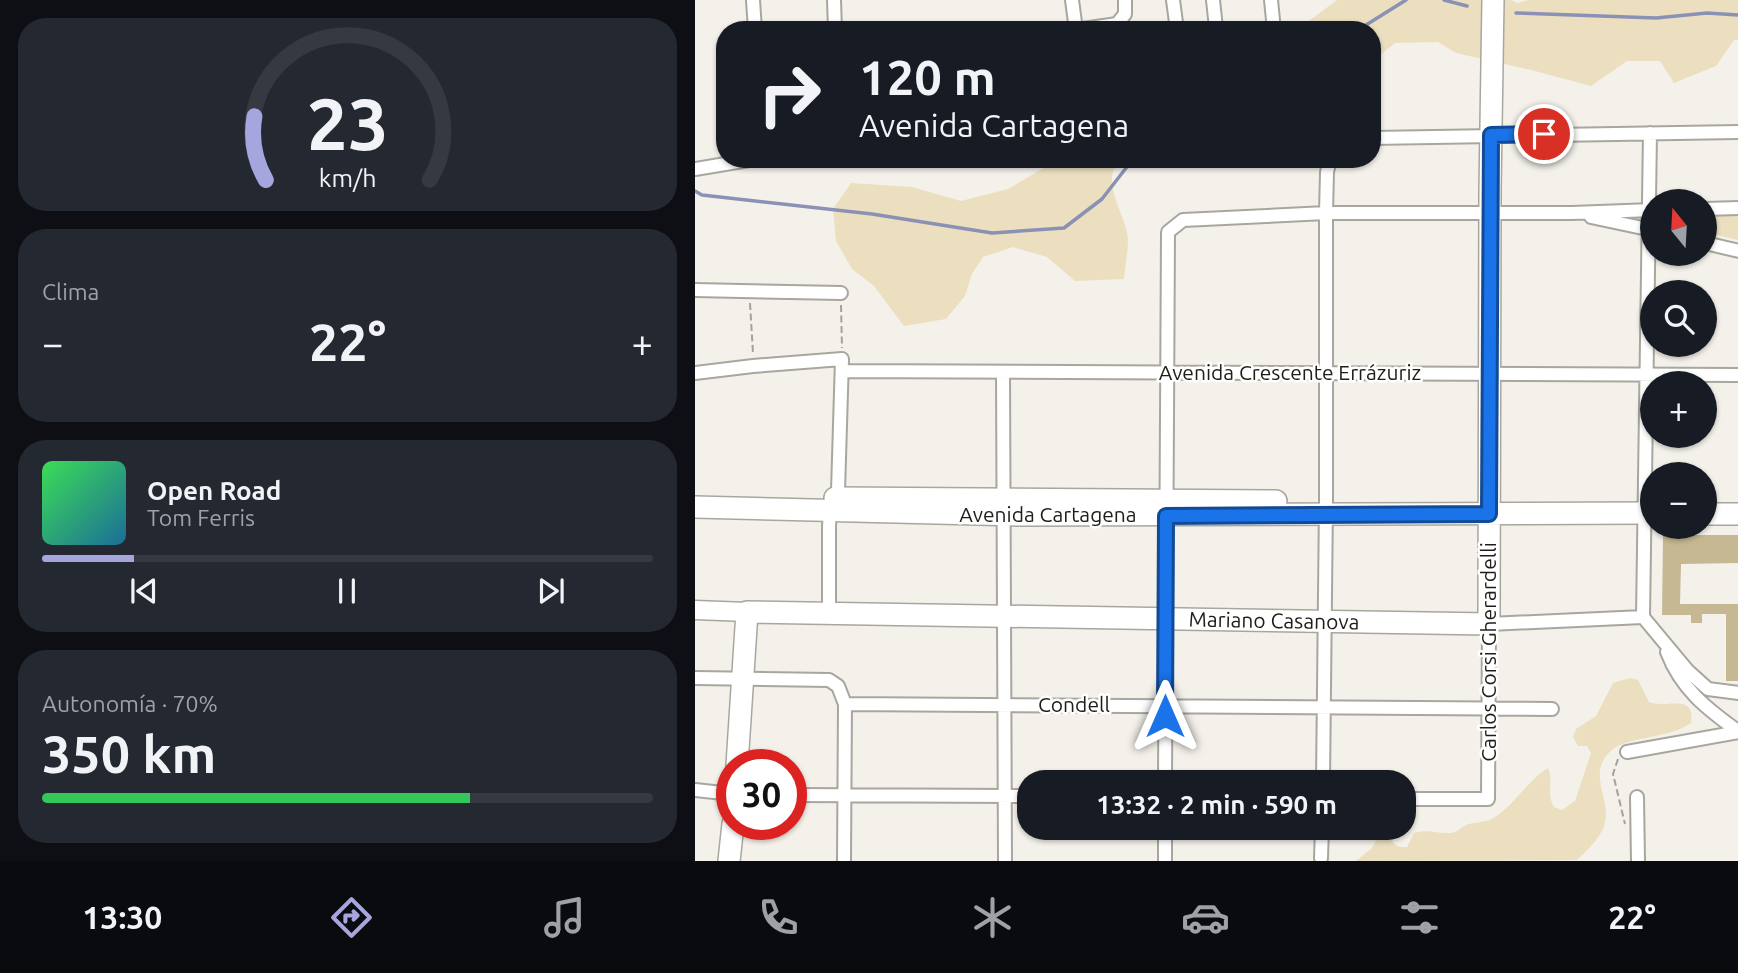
<!DOCTYPE html>
<html lang="es">
<head>
<meta charset="utf-8">
<style>
  :root { --surface:#171b24; --page:#242831; --text:#f1f3f6; --muted:#9ea1a6; --line:#363941; --accent:#a6a6de }
  body { margin:0; font-family:Ubuntu,sans-serif; background:var(--page); color:var(--text); height:100vh; display:flex; flex-direction:column; font-size:26px; white-space:nowrap }
  * { box-sizing:border-box; margin:0 }
  p { font-size:23px; color:var(--muted) }
  .icon { flex:none; width:38px; height:38px; fill:none; stroke:currentColor; stroke-width:2; stroke-linecap:round; stroke-linejoin:round }
  .map { position:relative; flex:1; overflow:hidden }
  .side { display:flex; flex-direction:column; gap:18px; padding:18px; background:#0d0f14; width:695px }
  .side>* { flex:none }
  .top-card { position:absolute; left:21px; top:21px; width:665px; height:147px; border-radius:28px; box-shadow:0 2px 5px #0004; background:#171b24; color:var(--text); overflow:hidden }
  .needle { width:46px; rotate:342deg }
  .fabs { position:absolute; left:945px; top:189px; display:grid; gap:14px }
  .fabs a { display:grid; place-items:center; width:77px; height:77px; border-radius:50%; background:var(--surface); box-shadow:0 2px 5px #0004; font-size:35px }
  .speed { position:absolute; left:21px; top:749px; display:flex; gap:14px; font-size:35px; font-weight:700; text-align:center }
  .speed>* { display:grid; place-content:center; width:91px; height:91px; border-radius:50%; background:var(--surface); box-shadow:0 2px 5px #0004; line-height:1 }
  .speed .limit { border:10px solid #d22; background:#fff; color:#111 }
  .pin { position:absolute; display:grid; place-items:center; width:60px; height:60px; color:#fff; margin:-30px; border:4px solid #fff; border-radius:50%; box-shadow:0 2px 7px #0007 }
  .me { position:absolute; width:77px; margin:-38px; rotate:0deg; stroke-linejoin:round; filter:drop-shadow(0 0 5px #0008) }
  .turn { display:flex; align-items:center; gap:24px; height:147px; padding:0 28px; font-size:32px }
  .turn .icon { width:91px; height:91px; stroke-width:2.5 }
  .turn b { display:block; font-size:49px; line-height:60px }
  .big { font-size:52px; font-weight:700; line-height:1.1 }
  .side .tile { flex:1; display:flex; flex-direction:column; justify-content:center; gap:10px; min-width:0; padding:0 24px; border-radius:28px; background:var(--page) }
  .side .dial { align-items:center; gap:0 }
  .dial svg { height:182px; overflow:visible; fill:none; stroke:var(--line); stroke-width:7; stroke-linecap:round; text-anchor:middle }
  .dial text { fill:var(--text); stroke:none }
  .song { display:flex; align-items:center; gap:21px }
  .cover { width:84px; height:84px; border-radius:10px; background:linear-gradient(135deg,hsl(130 70% 55%),hsl(200 70% 35%)) }
  .played { height:7px; border-radius:4px; background:linear-gradient(90deg,var(--accent) 15%,var(--line) 15%) }
  .keys { display:flex; justify-content:space-around; direction:ltr }
  .heat { display:flex; justify-content:space-between; align-items:center; font-size:38px; direction:ltr }
  .charge { height:10px; border-radius:5px; background:linear-gradient(90deg,#34c759 70%,var(--line) 0) }
  .trip { position:absolute; left:322px; top:770px; width:399px; height:70px; border-radius:28px; background:var(--surface); box-shadow:0 2px 5px #0004; font-weight:700; line-height:70px; text-align:center }
  .tab-bar { display:flex; height:112px; justify-content:space-around; align-items:center; background:#090b0e; color:var(--muted) }
  .tab-bar .icon { width:49px; height:49px }
  .tab-bar .on { color:var(--accent) }
  .tab-bar b { font-size:32px; color:var(--text) }
  main { display:flex; flex:1; min-height:0 }
  .map>svg:first-child { display:block }
  .green { fill:#ebdfc0 }
  .lines { fill:none; stroke-linecap:round; stroke-linejoin:round }
  .stream { stroke:#8b91b5; stroke-width:3.5 }
  .building { fill:#c6b893 }
  .street-casing { stroke:#a8a69f; stroke-width:16 }
  .secondary-casing { stroke:#a8a69f; stroke-width:21 }
  .primary-casing { stroke:#a8a69f; stroke-width:24 }
  .path { stroke:#a4a29c; stroke-width:2; stroke-dasharray:7 3.5; stroke-linecap:butt }
  .street { stroke:#fff; stroke-width:12 }
  .secondary { stroke:#fff; stroke-width:18 }
  .primary { stroke:#fff; stroke-width:21 }
  .route-casing { stroke:#114b97; stroke-width:18 }
  .route { stroke:#1a73e8; stroke-width:12 }
  .labels { text-anchor:middle; stroke-width:5; stroke-linejoin:round; paint-order:stroke }
  .street-label { font-size:21px; fill:#1e1d1a; stroke:#fff }
</style>
</head>
<body>
<main>
<section class="side">
<div class="tile dial"><svg viewBox="0 0 100 80">
<path d="M14 69A42 42 0 1 1 86 69"/>
<path d="M14 69A42 42 0 0 1 9 41" stroke="#a6a6de"/>
<text x="50" y="56" font-size="32" font-weight="700">23</text>
<text x="50" y="72" font-size="11">km/h</text>
</svg></div>
<div class="tile"><p>Clima</p>
<div class="heat"><a>−</a><b class="big">22°</b><a>+</a></div>
</div>
<div class="tile">
<div class="song"><i class="cover"></i><div><b>Open Road</b><p>Tom Ferris</p></div></div>
<div class="played"></div>
<div class="keys"><svg class="icon" aria-label="previous" viewBox="0 0 24 24"><path d="M18 5L8 12l10 7zM5 5v14"/></svg><svg class="icon" aria-label="pause" viewBox="0 0 24 24"><path d="M8 5v14M16 5v14"/></svg><svg class="icon" aria-label="next" viewBox="0 0 24 24"><path d="M6 5l10 7-10 7zM19 5v14"/></svg></div>
</div>
<div class="tile"><p>Autonomía · 70%</p><b class="big">350 km</b><div class="charge"></div></div>
</section>
<div class="map">
<svg width="1044" height="861" viewBox="0 0 1044 861">
  <rect width="100%" height="100%" fill="#f4f1ea"/>
  <path class="green" d="M642 0H816L822 3 833 0H1043V40H1039L1021 66 979 83 965 61H932L896 86 840 71 761 53 743 42 700 43 679 60 677 65V30H602Z
    M357 159H428C401 178 432 216 433 239 433 252 430 266 429 279L380 281 352 257 318 247 288 257 277 274 270 296 251 319 209 326 179 286 157 269 141 241 138 209 156 183 217 187 266 201 313 189 352 166Z
    M1043 213V240L1010 232V214Z
    M935 678 943 680 954 702C971 709 1001 692 996 723 973 739 936 736 918 749 889 772 918 799 909 826 905 839 891 851 882 860L661 861 677 848 685 833 694 836C699 845 702 848 712 847L719 833C731 829 740 833 752 833 760 834 764 829 771 825 779 822 789 823 797 819 819 806 833 780 853 768 859 781 851 795 859 807L867 810 880 801 896 753 892 746H883L878 737 881 729 901 716 918 683Z"/>
  <g class="lines">
    <path class="stream" d="M749 0 772 6
      M821 13 961 18 1012 13 1044 15
      M663 30 711 0
      M0 191 7 195 177 214 297 233 369 228 407 199 438 159"/>
  </g>
  <path class="building" d="M968 535H1044V563L986 564 985 604H1044V681H1031V614H1007V623H996V615H967Z"/>
  <g class="lines">
    <defs>
      <path id="street" d="M58 0 60 30
        M139 0 140 30
        M377 0 381 30 422 24 430 14V0
        M478 0 482 30
        M518 0 521 28
        M576 0 579 30
        M677 138 1044 132
        M0 169 60 159
        M1010 209 1044 208
        M896 217 957 230
        M1010 243 1044 251
        M0 290 146 293
        M147 371 1044 375
        M308 372 310 861
        M0 373 58 366 147 359 143 491 135 512 134 526V614
        M948 617 955 133
        M948 617 993 671 1013 689 1044 693
        M972 652C986 689 1012 709 1044 732
        M0 678 134 680 143 686 150 704 149 861
        M150 704 857 709
        M932 752 1044 732
        M470 782 473 232 488 220 631 213H877L957 210
        M628 782 631 501V213L632 172 635 159
        M0 790 37 794
        M96 795 334 796
        M942 797 943 861
        M709 799H793L794 624 948 617
        M626 858 627 828
        M470 860V828"/>
      <path id="secondary" d="M0 610 52 612"/>
      <path id="primary" d="M140 498 581 501
        M0 507 326 515 957 513
        M1010 514H1044
        M42 765 52 612 794 624 795 190 798 0
        M34 861 38 824"/>
    </defs>
    <use href="#street" class="street-casing"/>
    <use href="#secondary" class="secondary-casing"/>
    <use href="#primary" class="primary-casing"/>
    <path class="path" d="M55 303 58 353
      M146 305 147 348
      M923 759 918 774 930 824"/>
    <use href="#street" class="street"/>
    <use href="#secondary" class="secondary"/>
    <use href="#primary" class="primary"/>
  </g>
  <g class="lines">
    <defs>
      <path id="route" d="M470 716 471 516 794 514 796 135 849 134"/>
    </defs>
    <use href="#route" class="route-casing"/>
    <use href="#route" class="route"/>
  </g>
  <g class="labels">
    <g class="street-label">
      <text x="595" y="380">Avenida Crescente Errázuriz</text>
      <text x="353" y="522">Avenida Cartagena</text>
      <text transform="translate(579 621) rotate(1)" y="7">Mariano Casanova</text>
      <text transform="translate(794 652) rotate(-90)" y="7">Carlos Corsi Gherardelli</text>
      <text x="379" y="712">Condell</text>
    </g>
  </g>
</svg>
<div class="fabs">
<a><svg class="needle" viewBox="-14 -14 28 28"><path d="M0-13l5 13h-10z" fill="#e53935"/><path d="M0 13l5-13h-10z" fill="#9ea1a6"/></svg></a>
<a><svg class="icon" aria-label="search" viewBox="0 0 24 24"><circle cx="10" cy="10" r="6"/><path d="M15 15l6 6"/></svg></a>
<a>+</a>
<a>−</a>
</div>
<div class="speed"><div class="limit">30</div></div>
<div class="pin" style="left:849px;top:134px;background:#d93025"><svg class="icon" aria-label="arrive" viewBox="0 0 24 24"><path d="M6 21V4h12l-3 4 3 4H6"/></svg></div>
<svg class="me" style="left:470px;top:716px" viewBox="-20 -20 40 40"><path d="M0-17L14 15 0 8-14 15z" fill="#1a73e8" stroke="#fff" stroke-width="4"/></svg>
<div class="trip">13:32 · 2 min · 590 m</div>
<div class="top-card">
<div class="turn"><svg class="icon" aria-label="right" viewBox="0 0 24 24"><path d="M7 20v-9h11M14 6l5 5-5 5"/></svg><div><b>120 m</b>Avenida Cartagena</div></div>
</div>
</div>
</main>
<nav class="tab-bar">
<b>13:30</b>
<svg class="icon on" aria-label="directions" viewBox="0 0 24 24"><path d="M12 3l9 9-9 9-9-9zM9 14v-3h6M13 9l2 2-2 2"/></svg>
<svg class="icon" aria-label="music" viewBox="0 0 24 24"><path d="M9 18V5l10-2v13"/><circle cx="6" cy="18" r="3"/><circle cx="16" cy="16" r="3"/></svg>
<svg class="icon" aria-label="phone" viewBox="0 0 24 24"><path d="M5 4h4l2 5-3 2q2 4 5 5l2-3 5 2v4C11 20 4 13 5 4z"/></svg>
<svg class="icon" aria-label="climate" viewBox="0 0 24 24"><path d="M12 3v18M4 7l16 10M4 17L20 7"/></svg>
<svg class="icon" aria-label="car" viewBox="0 0 24 24"><path d="M5 17H2v-5l4-1 3-4h7l3 4 3 1v5h-3M9 17h6M6 11h13"/><circle cx="7" cy="17" r="2"/><circle cx="17" cy="17" r="2"/></svg>
<svg class="icon" aria-label="filters" viewBox="0 0 24 24"><path d="M4 7h16M4 17h16"/><circle cx="9" cy="7" r="2"/><circle cx="15" cy="17" r="2"/></svg>
<b>22°</b>
</nav>
</body>
</html>
